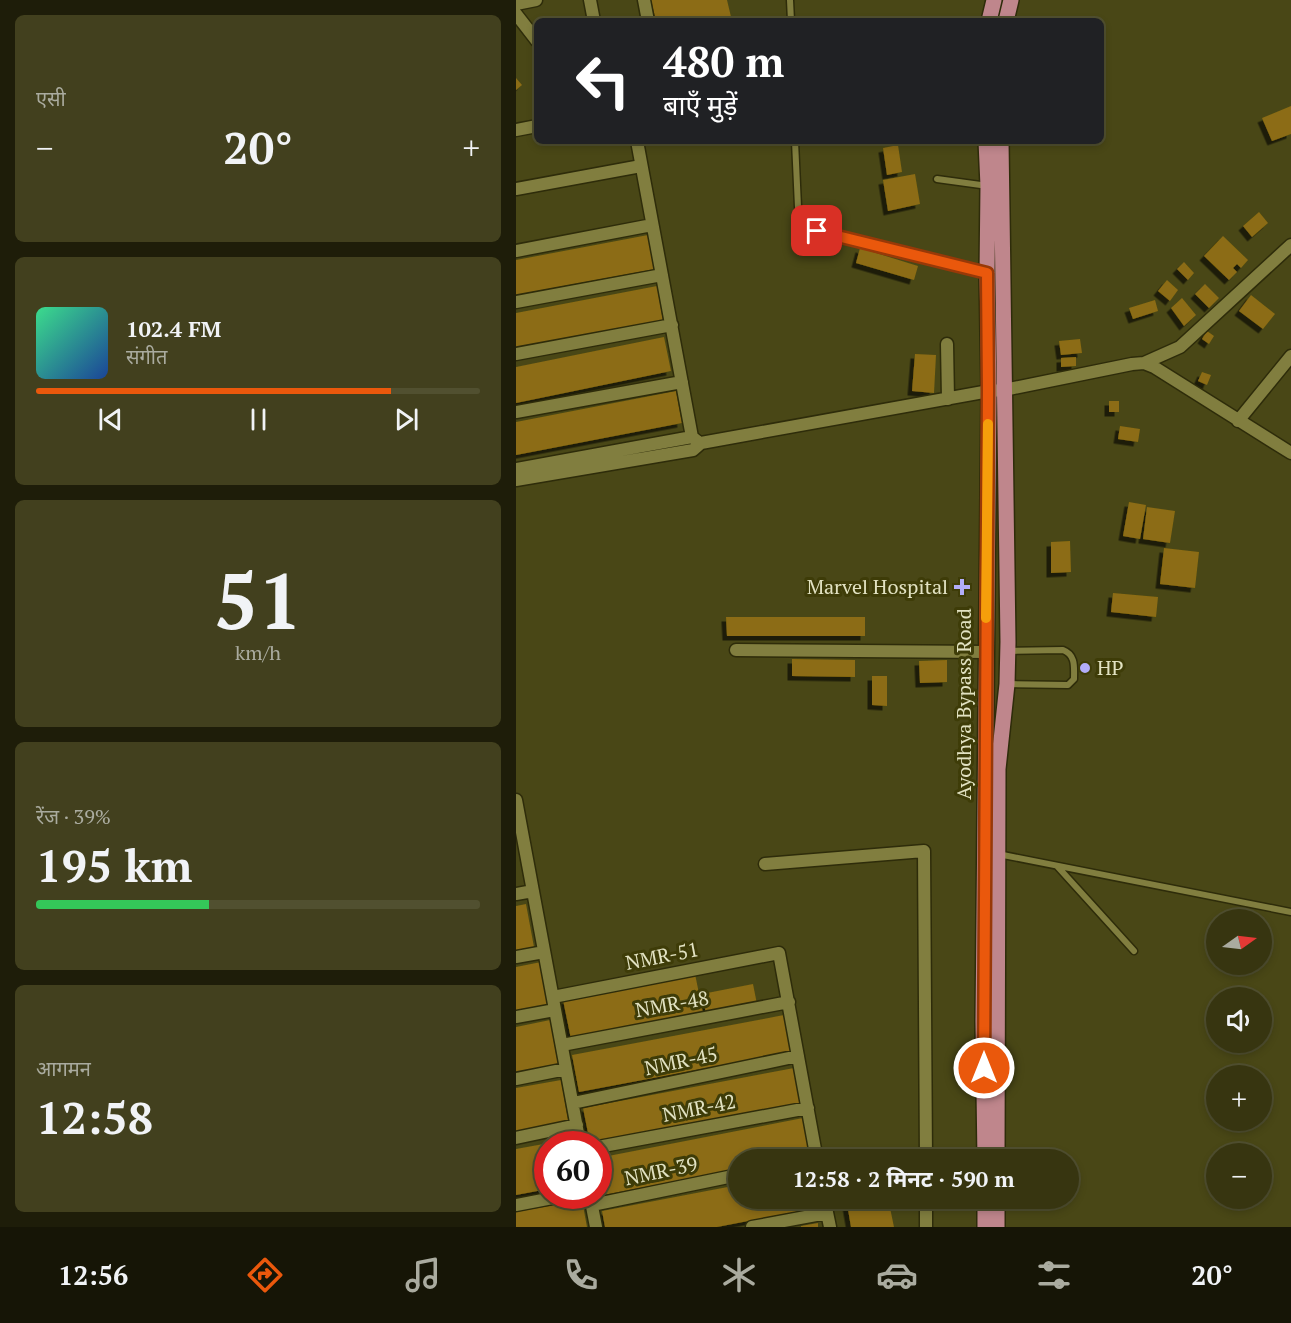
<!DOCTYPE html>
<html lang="hi">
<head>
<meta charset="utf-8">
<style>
  :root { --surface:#373510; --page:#42401e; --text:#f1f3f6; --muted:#aaab9f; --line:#515030; --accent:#ea580c }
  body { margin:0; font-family:"PT Serif","Noto Sans Devanagari",serif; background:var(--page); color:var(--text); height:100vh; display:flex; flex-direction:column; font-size:22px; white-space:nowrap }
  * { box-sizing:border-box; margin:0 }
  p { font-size:20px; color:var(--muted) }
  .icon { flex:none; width:33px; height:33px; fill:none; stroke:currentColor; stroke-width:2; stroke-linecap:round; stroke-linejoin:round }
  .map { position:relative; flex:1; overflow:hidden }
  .panel { display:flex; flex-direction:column; gap:15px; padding:15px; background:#1e1d09; width:516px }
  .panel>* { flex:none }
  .guide { position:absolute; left:18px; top:18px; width:570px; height:126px; border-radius:9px; box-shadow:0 3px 9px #0003,0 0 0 2px var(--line); background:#202124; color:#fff; overflow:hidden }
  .needle { width:39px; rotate:76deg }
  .fabs { position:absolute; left:690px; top:909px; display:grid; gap:12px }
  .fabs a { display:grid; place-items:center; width:66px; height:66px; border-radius:50%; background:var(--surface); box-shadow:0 3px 9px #0003,0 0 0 2px var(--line); font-size:30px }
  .speed { position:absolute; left:18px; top:1131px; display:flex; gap:12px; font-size:30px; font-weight:700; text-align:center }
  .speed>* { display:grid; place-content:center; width:78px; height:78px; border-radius:50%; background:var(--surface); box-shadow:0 3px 9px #0003,0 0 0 2px var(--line); line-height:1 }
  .speed .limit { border:9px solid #d22; background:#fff; color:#111 }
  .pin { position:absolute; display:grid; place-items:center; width:51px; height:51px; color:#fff; margin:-26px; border-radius:12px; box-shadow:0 3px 9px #0006 }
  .me { position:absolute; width:66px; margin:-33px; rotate:0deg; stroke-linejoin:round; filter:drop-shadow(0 0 4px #0008) }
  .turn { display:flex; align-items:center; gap:21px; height:126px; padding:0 30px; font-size:27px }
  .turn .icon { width:78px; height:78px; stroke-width:2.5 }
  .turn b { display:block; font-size:42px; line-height:51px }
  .big { font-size:45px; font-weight:700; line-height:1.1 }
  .panel .card { flex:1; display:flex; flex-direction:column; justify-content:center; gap:9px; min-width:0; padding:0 21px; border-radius:9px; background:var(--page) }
  .panel .dial { align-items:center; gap:0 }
  .dial b { font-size:78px; line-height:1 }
  .song { display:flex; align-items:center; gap:18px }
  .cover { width:72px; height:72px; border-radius:9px; background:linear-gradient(135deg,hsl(150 70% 55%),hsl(220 70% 35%)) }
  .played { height:6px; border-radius:3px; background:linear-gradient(90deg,var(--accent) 80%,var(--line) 80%) }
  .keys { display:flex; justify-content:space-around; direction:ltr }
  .heat { display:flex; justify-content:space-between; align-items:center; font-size:33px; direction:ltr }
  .charge { height:9px; border-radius:4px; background:linear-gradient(90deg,#34c759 39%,var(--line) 0) }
  .trip { position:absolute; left:212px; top:1149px; width:351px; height:60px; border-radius:30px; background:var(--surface); box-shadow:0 3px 9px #0003,0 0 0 2px var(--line); font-weight:700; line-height:60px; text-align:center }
  .menu { display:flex; height:96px; justify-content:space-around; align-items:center; background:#161506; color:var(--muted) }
  .menu .icon { width:42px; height:42px }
  .menu .current { color:var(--accent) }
  .menu b { font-size:27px; color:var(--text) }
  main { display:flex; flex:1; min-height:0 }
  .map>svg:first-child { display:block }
  .building { fill:#8c6c13; filter:url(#shadow) }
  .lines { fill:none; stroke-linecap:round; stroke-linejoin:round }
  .service-casing { stroke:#2e2c0a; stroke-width:9 }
  .minor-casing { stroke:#2e2c0a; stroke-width:15 }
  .primary-casing { stroke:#2e2c0a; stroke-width:18 }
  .service { stroke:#817e3f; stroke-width:6 }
  .minor { stroke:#817e3f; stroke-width:12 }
  .primary { stroke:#bf868c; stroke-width:15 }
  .route-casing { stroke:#983908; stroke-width:15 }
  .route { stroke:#ea580c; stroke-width:10 }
  .slow { stroke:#f59e0b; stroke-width:10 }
  .poi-dot { fill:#b2adf9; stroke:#3e3c08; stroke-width:2 }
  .labels { text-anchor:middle; stroke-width:6; stroke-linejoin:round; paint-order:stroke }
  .poi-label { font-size:20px; fill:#e2e2c2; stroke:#3e3c08; text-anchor:end }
  .street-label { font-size:20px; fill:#e2e2c2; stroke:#3e3c08 }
</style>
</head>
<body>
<main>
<section class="panel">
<div class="card"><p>एसी</p>
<div class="heat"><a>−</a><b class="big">20°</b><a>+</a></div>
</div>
<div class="card">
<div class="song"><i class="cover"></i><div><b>102.4 FM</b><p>संगीत</p></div></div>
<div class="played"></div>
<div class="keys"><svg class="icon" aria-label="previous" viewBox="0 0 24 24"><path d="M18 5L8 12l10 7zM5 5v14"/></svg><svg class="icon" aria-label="pause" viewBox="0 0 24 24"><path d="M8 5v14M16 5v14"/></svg><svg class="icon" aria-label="next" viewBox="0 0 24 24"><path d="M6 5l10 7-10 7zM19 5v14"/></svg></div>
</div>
<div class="card dial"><b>51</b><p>km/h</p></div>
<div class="card"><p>रेंज · 39%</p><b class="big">195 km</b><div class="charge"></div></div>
<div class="card"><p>आगमन</p><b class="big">12:58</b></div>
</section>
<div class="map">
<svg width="775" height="1227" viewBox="0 0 775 1227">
  <defs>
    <filter id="shadow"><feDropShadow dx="-4.5" dy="4.5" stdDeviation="0" flood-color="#0009"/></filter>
  </defs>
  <rect width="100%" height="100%" fill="#494716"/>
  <path class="building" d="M135 0H211L216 21H140Z
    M0 78 6 85 0 90Z
    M775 106V134L756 141 746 118Z
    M382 145 386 172 371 175 367 148Z
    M399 174 404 204 372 211 367 180Z
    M743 212 752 223 736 237 727 226Z
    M132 235 139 269 0 295V260Z
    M707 236 732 260 725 268 721 264 717 268 721 272 713 280 688 256Z
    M344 248 402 266 398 280 340 263Z
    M668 262 678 273 672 280 661 269Z
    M651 280 662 290 654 301 642 291Z
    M689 284 703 298 693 308 679 294Z
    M141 286 147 321 0 349V313Z
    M735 295 759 314 747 329 723 311Z
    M666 298 680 315 668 326 655 308Z
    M639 300 642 311 617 319 613 308Z
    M691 331 698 336 693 344 686 339Z
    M148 337 155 371 0 403V367Z
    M564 339 566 353 545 355 543 341Z
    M399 354 420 355 418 393 396 391Z
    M560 357V366L545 367V358Z
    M686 372 695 375 691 385 682 381Z
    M160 391 166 423 0 455V422Z
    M593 401H603V412H593Z
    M604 426 624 429 622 442 602 439Z
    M613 502 630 505 624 539 607 536Z
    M631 507 659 511 654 543 627 539Z
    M554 541 555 572 535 573V542Z
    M648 548 683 552 679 588 644 584Z
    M597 593 642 597 640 617 595 612Z
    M210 617H349V636H211Z
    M276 659 339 660V677L276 676Z
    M431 660V682L404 683 403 661Z
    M356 676H371V706L356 705Z
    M10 904 18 947 0 950V906Z
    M25 962 33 1007 0 1013V967Z
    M179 974 187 1013 55 1039 47 1000Z
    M237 984 241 1004 190 1014 186 994Z
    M268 1015 275 1052 63 1092 56 1055Z
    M34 1020 42 1064 0 1072V1027Z
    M278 1068 285 1103 74 1143 67 1108Z
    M45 1080 53 1125 0 1134V1088Z
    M287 1118 294 1155 271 1160H222V1169L82 1196V1158Z
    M55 1139 56 1144H32V1189L0 1195V1149Z
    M222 1185V1198H303L305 1207 201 1227H89L86 1211Z
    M330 1198H372L378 1227H335Z
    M66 1200 71 1227H0V1212Z
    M302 1223V1227H285V1226Z"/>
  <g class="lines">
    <defs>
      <path id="service" d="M274 0 275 21
        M279 141 282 207 287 221 301 231 470 273
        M421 179 472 186
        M492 684 552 685 558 679C558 667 560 655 547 650L492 651
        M482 854 775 912
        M541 866 618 951"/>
      <path id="minor" d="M74 0 78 21
        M128 0 132 21
        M0 4 20 0
        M0 14 21 41
        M0 130 21 126
        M121 141 176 437
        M0 189 125 166
        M0 251 136 225
        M0 302 146 275
        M431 344 432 399
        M0 354 156 325
        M628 363 638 367 775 453
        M0 412 166 382
        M722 421 775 356
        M0 469 176 437 181 441
        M0 480 177 450 185 443 473 391 488 390 616 364 628 363 664 347 775 245
        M220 650 470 652
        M0 800 64 1144
        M249 864 408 851 410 1160
        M0 894 17 891
        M0 957 28 952
        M37 997 263 953 301 1160
        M0 1017 39 1010
        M46 1045 273 1002
        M0 1079 50 1069
        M57 1103 282 1056
        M0 1138 61 1125
        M82 1147 292 1108
        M74 1196 80 1227
        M308 1198 314 1227
        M410 1198V1227
        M0 1205 47 1196
        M76 1205 222 1175
        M236 1227 311 1213"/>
      <path id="primary" d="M473 21 478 0
        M490 21 495 0
        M469 1160 467 1021 473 391 471 273 472 186 470 141
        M481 1160 482 769 491 684 492 642 485 141
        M469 1198V1227
        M481 1227V1198"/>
    </defs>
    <use href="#service" class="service-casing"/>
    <use href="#minor" class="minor-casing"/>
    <use href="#primary" class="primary-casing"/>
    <use href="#service" class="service"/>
    <use href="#minor" class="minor"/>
    <use href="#primary" class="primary"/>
  </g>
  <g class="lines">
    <defs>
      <path id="route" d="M301 231 471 273 472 391 468 1068"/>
    </defs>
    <use href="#route" class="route-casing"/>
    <use href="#route" class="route"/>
    <path class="slow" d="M470 618 472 424"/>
  </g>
  <g class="poi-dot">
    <path d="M443 578h6v6h6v6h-6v6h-6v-6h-6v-6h6z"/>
    <circle cx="569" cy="668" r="6"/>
  </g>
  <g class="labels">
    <g class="poi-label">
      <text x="432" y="594">Marvel Hospital</text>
      <text x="581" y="675" text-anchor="start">HP</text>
    </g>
    <g class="street-label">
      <text transform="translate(448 704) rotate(-90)" y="7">Ayodhya Bypass Road</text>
      <text transform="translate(146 956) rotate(-11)" y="7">NMR-51</text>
      <text transform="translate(156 1004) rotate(-10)" y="7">NMR-48</text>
      <text transform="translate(165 1061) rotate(-12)" y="7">NMR-45</text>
      <text transform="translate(183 1108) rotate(-11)" y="7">NMR-42</text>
      <text transform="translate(145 1171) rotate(-12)" y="7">NMR-39</text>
    </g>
  </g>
</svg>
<div class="fabs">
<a><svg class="needle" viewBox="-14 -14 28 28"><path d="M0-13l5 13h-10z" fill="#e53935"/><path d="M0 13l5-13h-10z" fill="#aaab9f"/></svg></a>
<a><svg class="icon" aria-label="sound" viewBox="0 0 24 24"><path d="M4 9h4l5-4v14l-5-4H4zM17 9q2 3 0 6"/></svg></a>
<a>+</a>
<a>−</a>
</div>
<div class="speed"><div class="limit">60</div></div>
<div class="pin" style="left:301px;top:231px;background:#d93025"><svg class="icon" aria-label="arrive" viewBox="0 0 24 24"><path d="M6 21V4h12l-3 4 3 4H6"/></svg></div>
<svg class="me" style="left:468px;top:1068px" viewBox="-20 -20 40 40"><circle r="17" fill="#ea580c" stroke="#fff" stroke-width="3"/><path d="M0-11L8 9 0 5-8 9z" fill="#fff"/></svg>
<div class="trip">12:58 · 2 मिनट · 590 m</div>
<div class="guide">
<div class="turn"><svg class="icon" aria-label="left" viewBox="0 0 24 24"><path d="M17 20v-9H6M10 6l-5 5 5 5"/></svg><div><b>480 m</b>बाएँ मुड़ें</div></div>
</div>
</div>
</main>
<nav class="menu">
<b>12:56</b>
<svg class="icon current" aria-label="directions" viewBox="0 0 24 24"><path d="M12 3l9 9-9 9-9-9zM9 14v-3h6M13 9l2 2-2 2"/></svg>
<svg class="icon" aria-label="music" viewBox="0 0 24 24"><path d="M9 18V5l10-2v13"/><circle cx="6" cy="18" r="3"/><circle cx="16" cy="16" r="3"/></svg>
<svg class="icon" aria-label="phone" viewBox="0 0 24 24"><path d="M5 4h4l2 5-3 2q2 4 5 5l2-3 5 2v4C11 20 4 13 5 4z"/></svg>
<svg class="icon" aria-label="climate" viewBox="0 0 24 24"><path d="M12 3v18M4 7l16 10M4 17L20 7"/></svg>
<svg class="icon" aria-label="car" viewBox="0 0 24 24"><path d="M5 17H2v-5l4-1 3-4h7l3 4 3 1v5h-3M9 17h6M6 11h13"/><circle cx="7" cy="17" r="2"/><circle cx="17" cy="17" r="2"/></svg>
<svg class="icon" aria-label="filters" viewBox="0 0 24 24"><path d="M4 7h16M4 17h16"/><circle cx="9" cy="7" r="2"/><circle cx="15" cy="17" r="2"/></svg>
<b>20°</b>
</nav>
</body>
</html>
